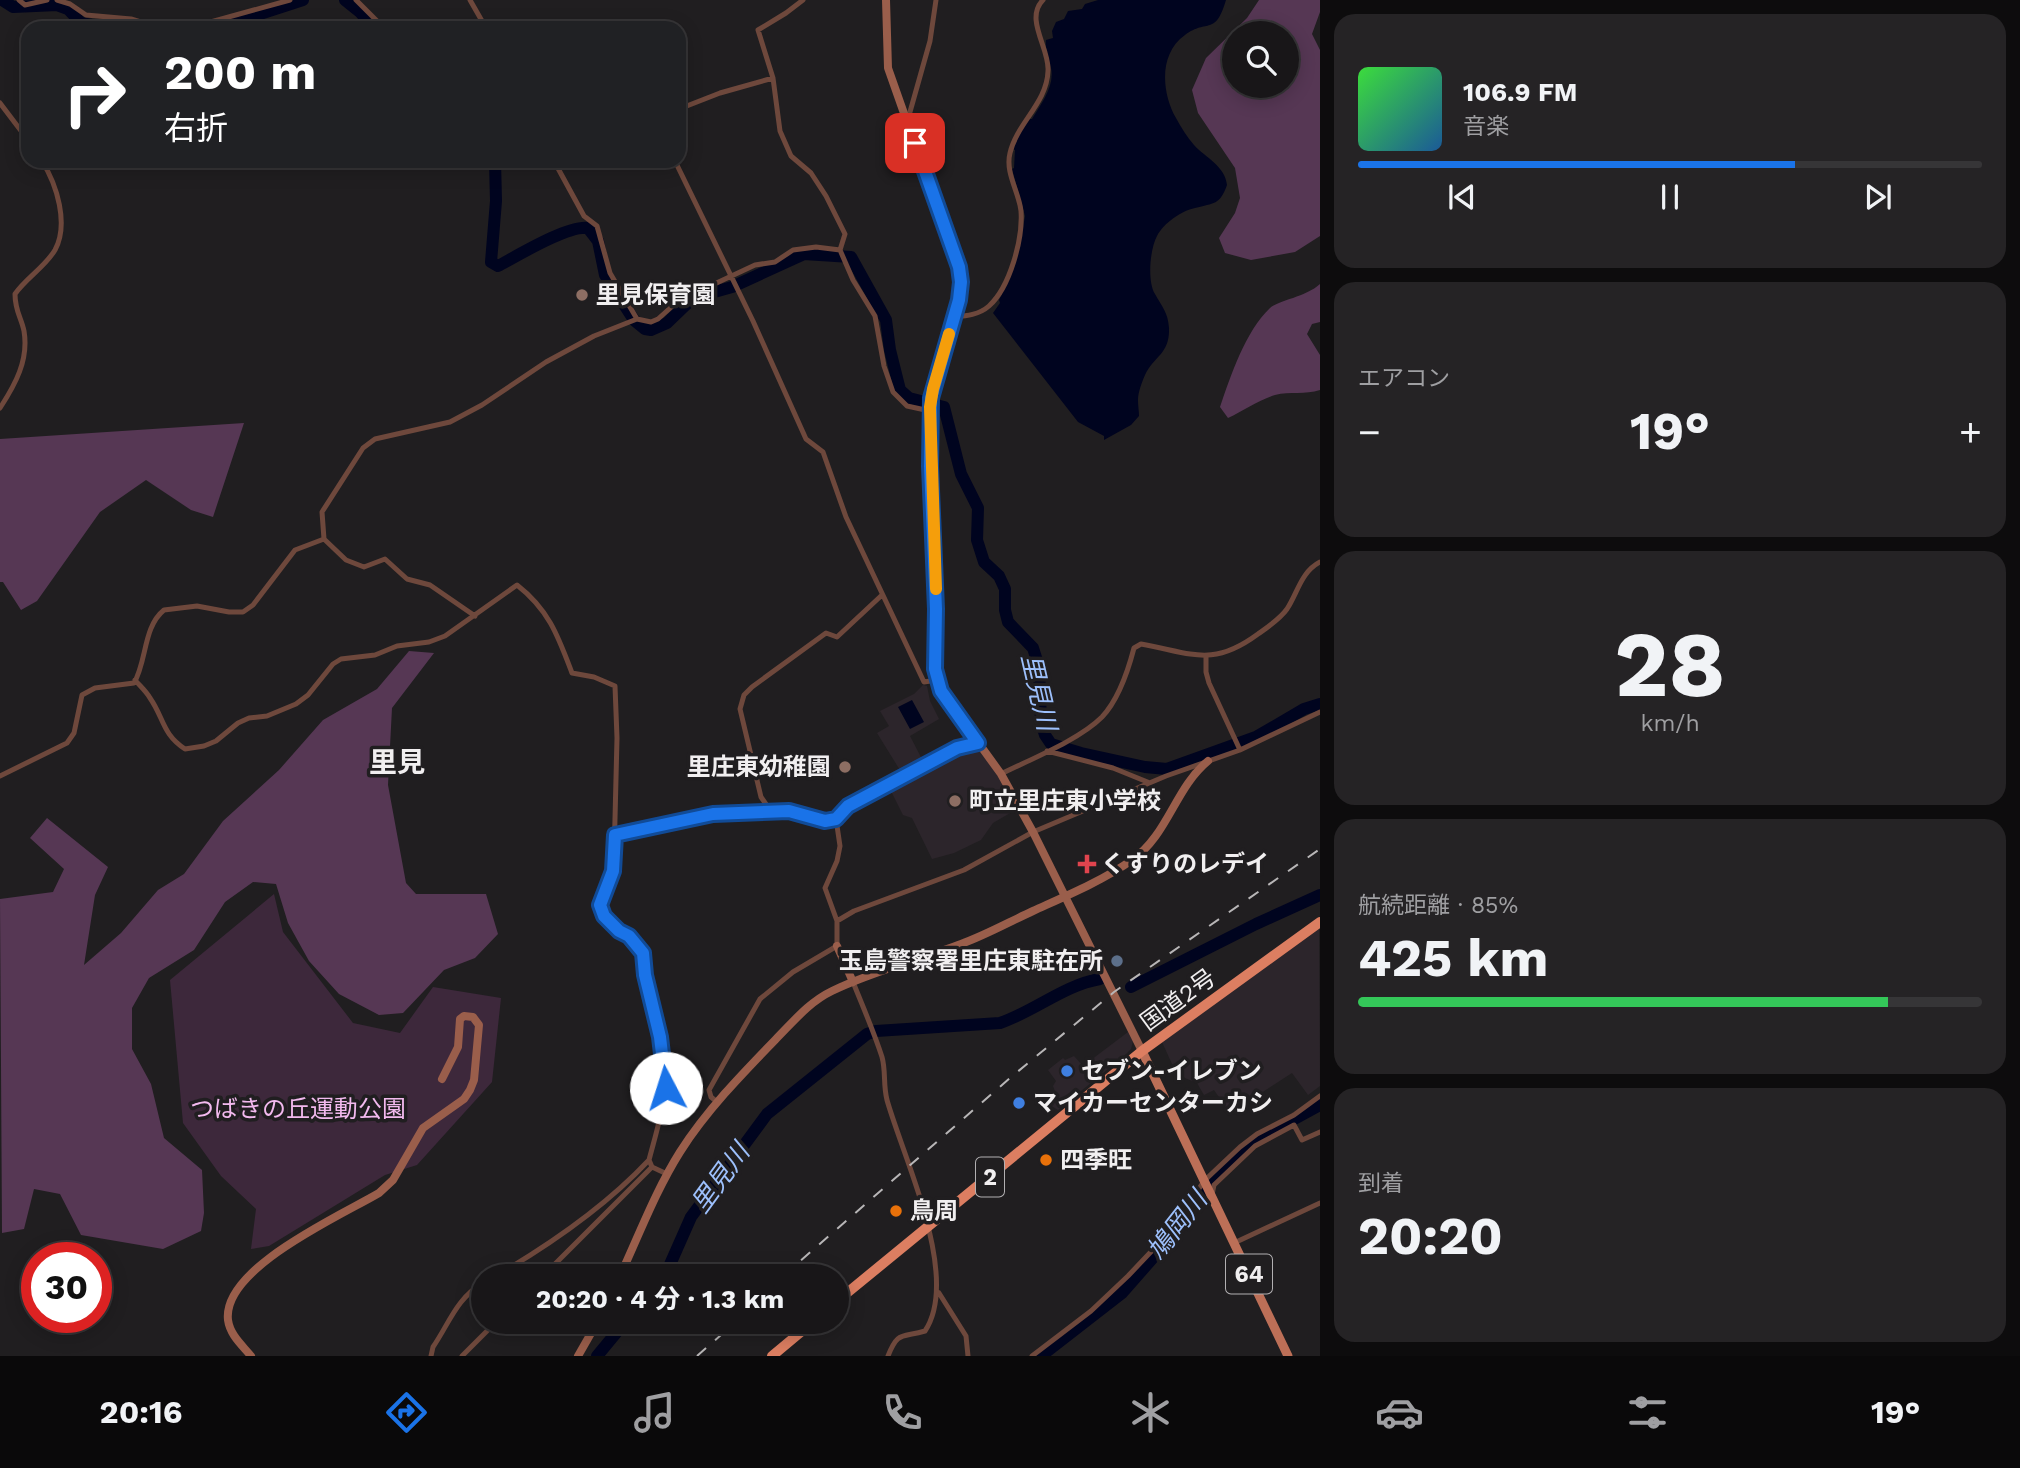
<!DOCTYPE html>
<html lang="ja">
<head>
<meta charset="utf-8">
<style>
  :root { --surface:#181618; --page:#252325; --text:#f1f3f6; --muted:#9f9fa2; --line:#363537; --accent:#1a73e8 }
  body { margin:0; font-family:"Work Sans","Noto Sans JP",sans-serif; background:var(--page); color:var(--text); height:100vh; display:flex; flex-direction:column; font-size:26px; white-space:nowrap }
  * { box-sizing:border-box; margin:0 }
  p { font-size:23px; color:var(--muted) }
  .icon { flex:none; width:38px; height:38px; fill:none; stroke:currentColor; stroke-width:2; stroke-linecap:round; stroke-linejoin:round }
  .map { position:relative; flex:1; overflow:hidden }
  .details { display:flex; flex-direction:column; gap:14px; padding:14px; background:#0d0c0d; width:700px }
  .details>* { flex:none }
  .banner { position:absolute; left:21px; top:21px; width:665px; height:147px; border-radius:21px; box-shadow:0 4px 18px #0003,0 0 0 2px var(--line); background:#202124; color:#fff; overflow:hidden }
  .buttons { position:absolute; left:1222px; top:21px; display:grid; gap:14px }
  .buttons a { display:grid; place-items:center; width:77px; height:77px; border-radius:50%; background:var(--surface); box-shadow:0 4px 18px #0003,0 0 0 2px var(--line); font-size:35px }
  .speed { position:absolute; left:21px; top:1242px; display:flex; gap:14px; font-size:35px; font-weight:700; text-align:center }
  .speed>* { display:grid; place-content:center; width:91px; height:91px; border-radius:50%; background:var(--surface); box-shadow:0 4px 18px #0003,0 0 0 2px var(--line); line-height:1 }
  .speed .limit { border:10px solid #d22; background:#fff; color:#111 }
  .pin { position:absolute; display:grid; place-items:center; width:60px; height:60px; color:#fff; margin:-30px; border-radius:14px; box-shadow:0 4px 10px #0006 }
  .me { position:absolute; width:77px; margin:-38px; rotate:355deg; stroke-linejoin:round; filter:drop-shadow(0 0 5px #0008) }
  .turn { display:flex; align-items:center; gap:24px; height:147px; padding:0 28px; font-size:32px }
  .turn .icon { width:91px; height:91px; stroke-width:2.5 }
  .turn b { display:block; font-size:49px; line-height:60px }
  .big { font-size:52px; font-weight:700; line-height:1.1 }
  .details .card { flex:1; display:flex; flex-direction:column; justify-content:center; gap:10px; min-width:0; padding:0 24px; border-radius:21px; background:var(--page) }
  .details .dial { align-items:center; gap:0 }
  .dial b { font-size:91px; line-height:1 }
  .song { display:flex; align-items:center; gap:21px }
  .cover { width:84px; height:84px; border-radius:10px; background:linear-gradient(135deg,hsl(120 70% 55%),hsl(210 70% 35%)) }
  .played { height:7px; border-radius:4px; background:linear-gradient(90deg,var(--accent) 70%,var(--line) 70%) }
  .keys { display:flex; justify-content:space-around; direction:ltr }
  .heat { display:flex; justify-content:space-between; align-items:center; font-size:38px; direction:ltr }
  .charge { height:10px; border-radius:5px; background:linear-gradient(90deg,#34c759 85%,var(--line) 0) }
  .trip { position:absolute; left:471px; top:1264px; width:378px; height:70px; border-radius:35px; background:var(--surface); box-shadow:0 4px 18px #0003,0 0 0 2px var(--line); font-weight:700; line-height:70px; text-align:center }
  .dock { display:flex; height:112px; justify-content:space-around; align-items:center; background:#0a090a; color:var(--muted) }
  .dock .icon { width:49px; height:49px }
  .dock .on { color:var(--accent) }
  .dock b { font-size:32px; color:var(--text) }
  main { display:flex; flex:1; min-height:0 }
  .map>svg:first-child { display:block }
  .built { fill:#2c252b }
  .green { fill:#3d283b }
  .forest { fill:#563754; fill-rule:evenodd }
  .water { fill:#00041f }
  .lines { fill:none; stroke-linecap:round; stroke-linejoin:round }
  .river { stroke:#00041f; stroke-width:12 }
  .street { stroke:#6e483c; stroke-width:5 }
  .secondary { stroke:#9a5e4b; stroke-width:8 }
  .primary { stroke:#bc6f57; stroke-width:9 }
  .highway { stroke:#dc7e61; stroke-width:10 }
  .rail { stroke:#b8b6b7; stroke-width:2; stroke-dasharray:12 12; stroke-linecap:butt }
  .route-casing { stroke:#114b97; stroke-width:18 }
  .route { stroke:#1a73e8; stroke-width:12 }
  .slow { stroke:#f59e0b; stroke-width:12 }
  .education-dot { fill:#8d6e63; stroke:#201e20; stroke-width:2.5 }
  .health-dot { fill:#e0444e; stroke:#201e20; stroke-width:2.5 }
  .service-dot { fill:#5c6f8a; stroke:#201e20; stroke-width:2.5 }
  .shop-dot { fill:#3f7fe0; stroke:#201e20; stroke-width:2.5 }
  .food-dot { fill:#e8710a; stroke:#201e20; stroke-width:2.5 }
  .labels { text-anchor:middle; stroke-width:7; stroke-linejoin:round; paint-order:stroke }
  .shield { fill:#201e20; stroke:#b2b0b2; stroke-width:2 }
  .shield-label { font-size:23px; font-weight:bold; fill:#f1eff0 }
  .poi-label { font-size:24px; font-weight:bold; fill:#f1eff0; stroke:#201e20; text-anchor:start }
  .street-label { font-size:24px; fill:#f1eff0; stroke:#201e20 }
  .park-label { font-size:24px; fill:#f2b9ee; stroke:#201e20 }
  .water-label { font-size:26px; font-style:italic; fill:#9dc0fc; stroke:#201e20 }
  .quarter-label { font-size:28px; font-weight:bold; fill:#f1eff0; stroke:#201e20 }
</style>
</head>
<body>
<main>
<div class="map">
<svg width="1320" height="1356" viewBox="0 0 1320 1356">
  <rect width="100%" height="100%" fill="#201e20"/>
  <path class="built" d="M923 685 927 686 930 701 939 719 910 736 924 763 903 775 877 733 889 726 880 711 914 694Z
    M977 746 994 770 1017 809 993 823 981 840 954 853 932 859 912 818 903 815 889 787 964 747Z
    M1319 929 1320 1086 1308 1095 1292 1073 1230 1113 1214 1090 1204 1095 1197 1083 1185 1078 1172 1064 1162 1042Z
    M1128 1032 1133 1041 1131 1049 1126 1054 1058 1110 1045 1102 1056 1094 1053 1086 1056 1081 1048 1070 1063 1058 1065 1060 1074 1056 1083 1066Z"/>
  <path class="green" d="M274 894 283 932 353 1023 400 1033 433 987 501 998 492 1082 417 1165 385 1175 269 1246 251 1249 256 1209 221 1176 183 1123 170 980Z"/>
  <path class="forest" d="M1259 0H1320V12L1312 34 1320 50V236L1295 252 1251 260 1225 253 1219 238 1235 213 1240 198 1235 168 1198 113 1192 90 1206 58 1247 18ZM1286 33V86H1234V33Z
    M1320 284V322L1312 324 1307 334 1320 355V390C1305 395 1290 391 1275 395 1259 400 1243 411 1228 418L1220 407C1231 375 1245 332 1270 308 1279 300 1306 297 1320 284Z
    M244 423 213 517 191 510 146 480 100 512 37 601 21 610 3 582H0V439Z
    M409 651 434 653 392 708 388 785 406 883 416 894H486L498 934 475 958 444 970 403 1013 379 1015 339 994 309 961 288 923 276 884 253 882 225 902 194 950 149 978 132 1008V1049L151 1084 164 1138 202 1170 204 1213 201 1231 163 1249 81 1235 60 1194 34 1189 24 1229 2 1233 0 899 53 892 64 869 30 838 47 818 108 867 95 895 84 965 121 933 158 890 184 874 223 821 279 770 323 720 377 689Z"/>
  <path class="water" d="M1098 0H1226C1215 37 1208 18 1185 35 1158 54 1162 94 1176 118 1181 127 1187 137 1194 145 1206 158 1225 166 1227 185 1220 205 1214 203 1195 208 1181 211 1164 223 1157 236 1150 249 1147 281 1155 294 1162 307 1168 312 1169 328 1170 354 1154 356 1145 375 1142 382 1138 392 1138 400 1138 406 1139 411 1139 416L1131 425 1104 440V436L1078 422 993 313 1000 303 999 300 1002 294 1001 292 1021 239 1025 216 1012 169 1014 168 1015 150 1012 149 1028 119H1032C1041 104 1055 86 1051 68 1049 58 1045 50 1046 40L1053 38 1052 31 1056 22 1064 19 1068 11 1082 9 1085 4Z
    M912 700 924 722 910 729 898 707Z"/>
  <g class="lines">
    <path class="river" d="M2 0 13 7 57 5 68 9 81 23 101 27 123 22 143 28
      M345 0 360 12 374 28
      M209 28 223 26 303 0
      M495 161 496 201 491 262 498 266C517 256 568 225 588 228L598 241 605 275 634 320 645 329 651 330 667 323 693 298 732 287 804 254 851 257 886 320 890 350 900 390 909 398 944 407 961 474 978 508 977 540 984 562 999 576 1005 589V610L1008 622 1033 648 1039 667 1041 722 1045 735 1051 744 1081 753 1145 767 1167 769 1256 737 1304 709 1320 704
      M1131 987 1256 924 1320 895
      M662 1276 668 1269 691 1217 767 1114 867 1034 876 1031 1000 1023C1035 1011 1064 985 1100 979
      M597 1356 626 1321
      M1041 1356 1122 1293 1173 1235 1202 1190 1254 1141 1320 1105"/>
    <path class="street" d="M19 0 25 5 47 0
      M57 0 70 4 86 15 131 19 160 28
      M356 0 377 21 388 28
      M470 0 486 28
      M803 0 786 13 758 30 773 78 780 131 791 156 811 173 826 196 845 234 840 250 853 280 875 316 884 366 893 392 907 406 930 411
      M189 28 290 0
      M0 103 28 140
      M679 109 720 93 773 78
      M908 119 930 41 936 0
      M554 161 584 216 597 226 610 273 637 319
      M675 161 753 321 806 439 823 452 846 517 924 682 937 680
      M954 317C965 316 979 315 989 306 1010 287 1023 239 1021 211 1019 192 1005 173 1010 153 1017 123 1047 103 1048 71 1050 49 1024 19 1043 0
      M0 408C15 385 29 360 24 331 21 317 15 311 15 294 26 278 45 267 55 250 69 224 57 185 42 161
      M324 539 346 560 364 567 385 559 407 579 430 585 475 616
      M1206 656V672L1209 683 1240 750
      M135 680C140 686 146 691 150 698 164 718 162 734 185 749L204 746 216 741 238 723 249 718 267 716 296 704 308 695 333 664 341 659 375 655 397 646 429 642 445 636 517 585C549 610 558 636 572 673L594 677 615 686 617 738 614 859 610 878 600 905C609 929 634 933 643 952 646 961 645 975 647 985 656 1015 669 1060 665 1091 662 1115 655 1137 649 1160L652 1167
      M1047 751 1113 768 1150 783
      M1001 774C1031 759 1079 740 1102 717 1119 699 1128 671 1134 648L1141 644C1192 653 1212 668 1258 634 1268 627 1280 619 1287 609 1298 592 1301 572 1320 562
      M0 776 67 743 74 733 82 695 95 688 134 683C147 661 143 627 164 610L197 606 229 612H243L253 605 295 550 324 539 322 512 363 448 375 439 450 422 482 405 546 362 594 336 637 319 651 322 658 319 678 301 755 265 775 262 793 250 816 247 840 250
      M770 810 761 797 740 709 744 695 752 687 826 633 837 637 882 595
      M615 835 713 814 789 811 825 821 836 819 848 806 957 748 978 743
      M837 921 854 911 964 870 1033 832 1166 776 1240 750 1320 712
      M853 982C863 1007 874 1032 882 1057 886 1071 883 1085 887 1100 903 1157 961 1277 925 1331 901 1338 898 1331 888 1356
      M717 1102 711 1097 709 1090 760 999 793 972 837 946V921L825 888 837 861 840 846 836 819
      M1212 1195 1214 1185 1255 1146 1294 1125 1302 1140 1320 1132
      M1234 1243 1320 1203
      M496 1276C551 1244 605 1207 649 1160
      M543 1276 652 1167 667 1174
      M939 1293 966 1336 968 1356
      M431 1356 433 1347C450 1322 456 1299 483 1283
      M462 1356 497 1321
      M1032 1356 1091 1311 1128 1276 1164 1238 1205 1180 1240 1147 1257 1134 1294 1115 1320 1096"/>
    <path class="secondary" d="M886 0 888 68 961 275 959 300 933 389 930 411 937 609 935 669 941 691 1001 774 1033 832 1142 1051
      M837 946 853 982
      M620 1276C639 1235 656 1190 680 1152 706 1111 742 1074 776 1039 793 1022 809 1002 832 991 873 971 919 960 961 944 986 935 1009 922 1033 911 1066 896 1102 881 1132 860 1168 835 1175 788 1208 761
      M251 1356C242 1345 230 1335 228 1320 222 1268 342 1215 379 1193L393 1180 423 1128 464 1099 470 1090 474 1080 479 1025 473 1017 464 1016 460 1019 458 1047 442 1079
      M578 1356 598 1321"/>
    <path class="primary" d="M1142 1051 1288 1356"/>
    <path class="highway" d="M836 1302 1142 1051 1320 922
      M772 1356 814 1321"/>
    <path class="rail" d="M783 1276 1010 1078 1114 992 1320 849
      M697 1356 737 1321"/>
  </g>
  <g class="lines">
    <defs>
      <path id="route" d="M666 1088 660 1037 645 975 643 953 629 936 619 931 604 916 600 905 613 871 615 835 713 814 789 811 825 821 836 819 848 806 957 748 978 743 941 691 935 669 936 609 930 466 931 398 959 300 961 282 959 267 915 143"/>
    </defs>
    <use href="#route" class="route-casing"/>
    <use href="#route" class="route"/>
    <path class="slow" d="M936 589 930 407 933 389 949 334"/>
  </g>
  <g class="education-dot">
    <circle cx="582" cy="295" r="7"/>
    <circle cx="845" cy="767" r="7"/>
    <circle cx="955" cy="801" r="7"/>
  </g>
  <path class="health-dot" d="M1083.5 853.5h7v7h7v7h-7v7h-7v-7h-7v-7h7z"/>
  <circle class="service-dot" cx="1117" cy="961" r="7"/>
  <g class="shop-dot">
    <circle cx="1067" cy="1071" r="7"/>
    <circle cx="1019" cy="1103" r="7"/>
  </g>
  <g class="food-dot">
    <circle cx="1046" cy="1160" r="7"/>
    <circle cx="896" cy="1211" r="7"/>
  </g>
  <g class="labels">
    <g class="shield">
      <rect x="976" y="1157.5" width="28" height="39" rx="5"/>
      <rect x="1226" y="1254.5" width="46" height="39" rx="5"/>
    </g>
    <g class="shield-label">
      <text x="990" y="1185">2</text>
      <text x="1249" y="1282">64</text>
    </g>
    <g class="poi-label">
      <text x="596" y="303">里見保育園</text>
      <text x="831" y="775" text-anchor="end">里庄東幼稚園</text>
      <text x="969" y="809">町立里庄東小学校</text>
      <text x="1101" y="872">くすりのレデイ</text>
      <text x="1103" y="969" text-anchor="end">玉島警察署里庄東駐在所</text>
      <text x="1081" y="1079">セブン-イレブン</text>
      <text x="1033" y="1111">マイカーセンターカシ</text>
      <text x="1060" y="1168">四季旺</text>
      <text x="910" y="1219">鳥周</text>
    </g>
    <g class="street-label">
      <text transform="translate(1178 1000) rotate(-36)" y="8">国道2号</text>
    </g>
    <g class="park-label">
      <text x="298" y="1117">つばきの丘運動公園</text>
    </g>
    <g class="water-label">
      <text transform="translate(1039 692) rotate(77)" y="9">里見川</text>
      <text transform="translate(720 1178) rotate(-54)" y="9">里見川</text>
      <text transform="translate(1177 1225) rotate(-52)" y="9">鳩岡川</text>
    </g>
    <g class="quarter-label">
      <text x="397" y="772">里見</text>
    </g>
  </g>
</svg>
<div class="buttons">
<a><svg class="icon" aria-label="search" viewBox="0 0 24 24"><circle cx="10" cy="10" r="6"/><path d="M15 15l6 6"/></svg></a>
</div>
<div class="speed"><div class="limit">30</div></div>
<div class="pin" style="left:915px;top:143px;background:#d93025"><svg class="icon" aria-label="arrive" viewBox="0 0 24 24"><path d="M6 21V4h12l-3 4 3 4H6"/></svg></div>
<svg class="me" style="left:666px;top:1088px" viewBox="-20 -20 40 40"><circle r="19" fill="#fff"/><path d="M0-13L10 11 0 6-10 11z" fill="#1a73e8"/></svg>
<div class="trip">20:20 · 4 分 · 1.3 km</div>
<div class="banner">
<div class="turn"><svg class="icon" aria-label="right" viewBox="0 0 24 24"><path d="M7 20v-9h11M14 6l5 5-5 5"/></svg><div><b>200 m</b>右折</div></div>
</div>
</div>
<section class="details">
<div class="card">
<div class="song"><i class="cover"></i><div><b>106.9 FM</b><p>音楽</p></div></div>
<div class="played"></div>
<div class="keys"><svg class="icon" aria-label="previous" viewBox="0 0 24 24"><path d="M18 5L8 12l10 7zM5 5v14"/></svg><svg class="icon" aria-label="pause" viewBox="0 0 24 24"><path d="M8 5v14M16 5v14"/></svg><svg class="icon" aria-label="next" viewBox="0 0 24 24"><path d="M6 5l10 7-10 7zM19 5v14"/></svg></div>
</div>
<div class="card"><p>エアコン</p>
<div class="heat"><a>−</a><b class="big">19°</b><a>+</a></div>
</div>
<div class="card dial"><b>28</b><p>km/h</p></div>
<div class="card"><p>航続距離 · 85%</p><b class="big">425 km</b><div class="charge"></div></div>
<div class="card"><p>到着</p><b class="big">20:20</b></div>
</section>
</main>
<nav class="dock">
<b>20:16</b>
<svg class="icon on" aria-label="directions" viewBox="0 0 24 24"><path d="M12 3l9 9-9 9-9-9zM9 14v-3h6M13 9l2 2-2 2"/></svg>
<svg class="icon" aria-label="music" viewBox="0 0 24 24"><path d="M9 18V5l10-2v13"/><circle cx="6" cy="18" r="3"/><circle cx="16" cy="16" r="3"/></svg>
<svg class="icon" aria-label="phone" viewBox="0 0 24 24"><path d="M5 4h4l2 5-3 2q2 4 5 5l2-3 5 2v4C11 20 4 13 5 4z"/></svg>
<svg class="icon" aria-label="climate" viewBox="0 0 24 24"><path d="M12 3v18M4 7l16 10M4 17L20 7"/></svg>
<svg class="icon" aria-label="car" viewBox="0 0 24 24"><path d="M5 17H2v-5l4-1 3-4h7l3 4 3 1v5h-3M9 17h6M6 11h13"/><circle cx="7" cy="17" r="2"/><circle cx="17" cy="17" r="2"/></svg>
<svg class="icon" aria-label="filters" viewBox="0 0 24 24"><path d="M4 7h16M4 17h16"/><circle cx="9" cy="7" r="2"/><circle cx="15" cy="17" r="2"/></svg>
<b>19°</b>
</nav>
</body>
</html>
